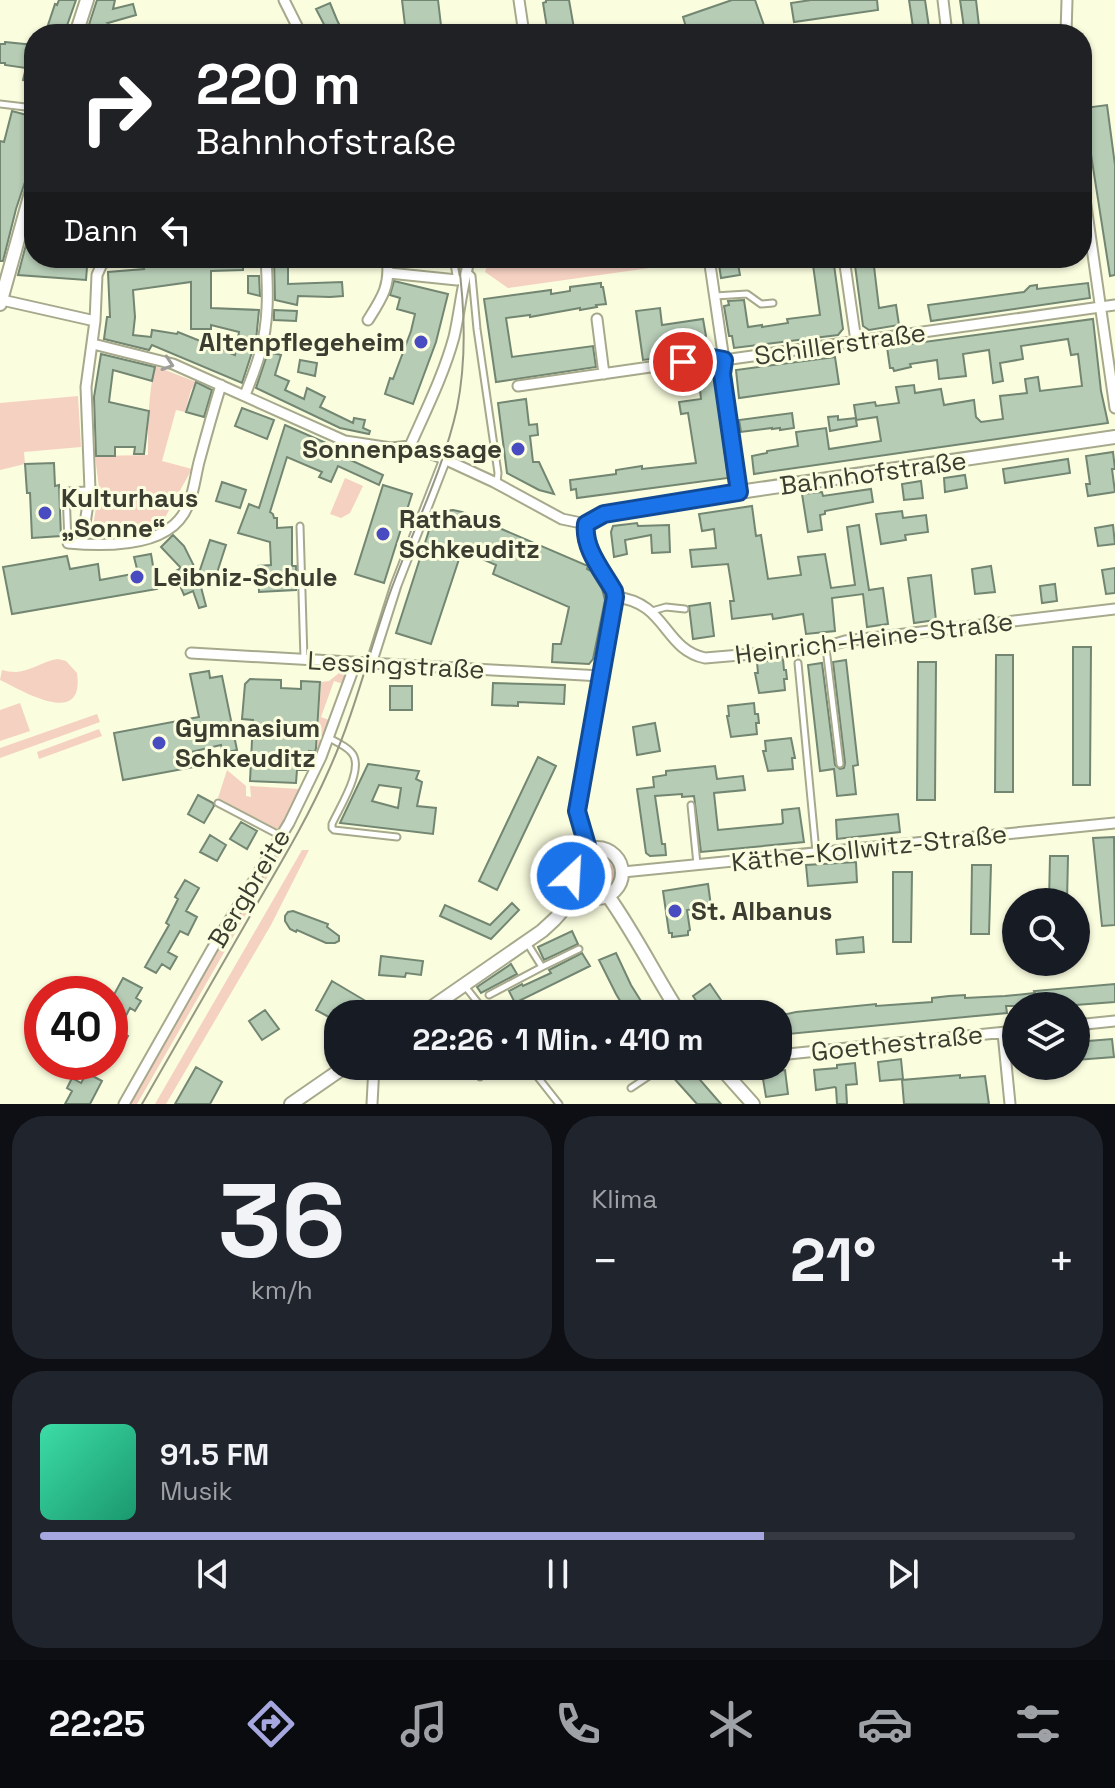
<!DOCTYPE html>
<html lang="de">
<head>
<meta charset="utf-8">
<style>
  :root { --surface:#171b24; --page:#20242c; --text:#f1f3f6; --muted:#9ea1a6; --line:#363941; --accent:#a5a7de }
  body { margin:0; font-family:"Space Grotesk",sans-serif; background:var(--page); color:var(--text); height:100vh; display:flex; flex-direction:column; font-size:30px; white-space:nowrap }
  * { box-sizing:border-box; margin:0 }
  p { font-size:26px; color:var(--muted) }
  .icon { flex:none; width:44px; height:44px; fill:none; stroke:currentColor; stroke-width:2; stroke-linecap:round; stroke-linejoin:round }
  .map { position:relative; height:1104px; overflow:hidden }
  .details { display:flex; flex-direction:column; gap:12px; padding:12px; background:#0d0f14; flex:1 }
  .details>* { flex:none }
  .guide { position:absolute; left:24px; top:24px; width:1068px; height:244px; border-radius:32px; box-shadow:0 2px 6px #0004; background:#202124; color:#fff; overflow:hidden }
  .buttons { position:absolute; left:1002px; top:888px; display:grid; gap:16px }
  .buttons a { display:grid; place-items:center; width:88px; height:88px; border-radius:50%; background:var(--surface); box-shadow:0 2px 6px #0004; font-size:40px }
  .speed { position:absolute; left:24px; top:976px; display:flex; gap:16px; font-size:40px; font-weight:700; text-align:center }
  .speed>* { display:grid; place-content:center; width:104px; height:104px; border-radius:50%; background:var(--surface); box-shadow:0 2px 6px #0004; line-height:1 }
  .speed .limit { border:12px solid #d22; background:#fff; color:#111 }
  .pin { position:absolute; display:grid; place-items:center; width:68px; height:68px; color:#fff; margin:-34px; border:4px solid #fff; border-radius:50%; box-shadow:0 2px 8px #0007 }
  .me { position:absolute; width:88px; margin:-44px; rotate:25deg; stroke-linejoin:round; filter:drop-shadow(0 0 6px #0008) }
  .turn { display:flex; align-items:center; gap:28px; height:168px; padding:0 40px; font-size:36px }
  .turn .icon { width:104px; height:104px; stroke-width:2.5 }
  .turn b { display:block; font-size:56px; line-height:68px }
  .then { display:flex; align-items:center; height:76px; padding:0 40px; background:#0003; gap:16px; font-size:30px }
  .big { font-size:60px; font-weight:700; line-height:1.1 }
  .details .widget { flex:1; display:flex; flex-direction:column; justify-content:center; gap:12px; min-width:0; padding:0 28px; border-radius:32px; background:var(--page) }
  .details .dial { align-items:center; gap:0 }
  .dial b { font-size:104px; line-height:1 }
  .song { display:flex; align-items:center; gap:24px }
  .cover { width:96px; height:96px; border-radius:12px; background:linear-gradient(135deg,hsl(160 70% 55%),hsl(160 70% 35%)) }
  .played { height:8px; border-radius:4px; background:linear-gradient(90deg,var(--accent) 70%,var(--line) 70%) }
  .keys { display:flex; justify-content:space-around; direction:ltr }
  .heat { display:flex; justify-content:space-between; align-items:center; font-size:44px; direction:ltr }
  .details .tiles { flex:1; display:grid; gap:12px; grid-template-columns:1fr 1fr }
  .widget:last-child { grid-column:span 2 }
  .trip { position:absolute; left:324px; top:1000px; width:468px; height:80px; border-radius:32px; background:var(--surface); box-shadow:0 2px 6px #0004; font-weight:700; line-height:80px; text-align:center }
  .menu { display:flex; height:128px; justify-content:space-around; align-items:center; background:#090b0e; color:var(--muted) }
  .menu .icon { width:56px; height:56px }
  .menu .active { color:var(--accent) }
  .menu b { font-size:36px; color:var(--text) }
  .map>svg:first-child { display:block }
  .green { fill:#f5d1c2 }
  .building { fill:#b6ccb5; stroke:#728671; stroke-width:2; fill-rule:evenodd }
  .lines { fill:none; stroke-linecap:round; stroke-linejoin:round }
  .lane-casing { stroke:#a7a98c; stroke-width:9 }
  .street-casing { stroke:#a7a98c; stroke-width:13 }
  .secondary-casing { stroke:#a7a98c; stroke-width:16 }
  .lane { stroke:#fff; stroke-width:5 }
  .street { stroke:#fff; stroke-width:9 }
  .secondary { stroke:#fff; stroke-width:12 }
  .tram { stroke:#979884; stroke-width:2 }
  .oneway { stroke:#9e9e98 }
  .route-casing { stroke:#114b97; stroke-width:20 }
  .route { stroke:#1a73e8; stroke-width:14 }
  .poi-dot { fill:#494bc0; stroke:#fbfddf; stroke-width:3 }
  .labels { text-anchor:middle; stroke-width:6; stroke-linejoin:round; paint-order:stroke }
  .poi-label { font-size:26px; font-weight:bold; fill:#3c3d31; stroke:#fbfddf; text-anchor:start }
  .street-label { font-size:26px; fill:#3c3d31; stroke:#fbfddf }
</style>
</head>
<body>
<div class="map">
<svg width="1115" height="1104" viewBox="0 0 1115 1104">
  <rect width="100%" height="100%" fill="#fbfddf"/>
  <path class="green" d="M490 258H699V261L508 288 485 272Z
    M155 366 196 382 191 390 185 412 176 410 162 461 192 469 158 530 132 534 92 533 99 488 95 456 148 455C148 425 148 395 155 366Z
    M78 396 81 447 24 452 25 464 0 470V403Z
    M345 478 363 486 350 513 341 518 330 514Z
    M58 659 66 661 77 673C85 729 23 691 0 680L2 670C6 671 11 672 16 672 31 671 43 661 58 659Z
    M339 673H347L343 684 334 681 321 717 329 720 317 752 321 682 329 681Z
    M20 703 30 731 0 741V710Z
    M97 714 100 722 0 758V748Z
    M99 729 102 736 39 759 37 752Z
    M227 770 246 786V796L251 797 250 786 299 789 281 831 218 798Z
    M286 841H288L137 1104H128L259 880Z
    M302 850H309L271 925 166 1104H155Z
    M580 874a17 17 0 1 1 34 0a17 17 0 1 1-34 0Z"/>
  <path class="building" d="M59 0H76L64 34H45L55 4 57 5Z
    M97 0H115L113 9 133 4 136 15 108 23 136 34H86Z
    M402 0H438L442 34H406Z
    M546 0H569L575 34H548L543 3 546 2Z
    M732 0H755L767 34H688L683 17Z
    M811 0H877L878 10 794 22 791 3Z
    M909 0H925L930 34H914Z
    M960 0H976L979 26 964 28Z
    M330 3 337 20 344 34H329L316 9Z
    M5 42 34 45V83L23 80 26 68 5 65V63H0V44H5Z
    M1107 105 1115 165V275L1110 276 1087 129 1085 130 1082 113H1085L1084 108Z
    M12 111 34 117V147L30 167 16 209 3 261H0V141L4 142Z
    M33 218 34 258H69L68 266 87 267 86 280 18 275Z
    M225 258H243V270L211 271V308L259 310 256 340 242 383 152 345 149 350 104 339 107 317H110L108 272 144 269 143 266 188 260H225ZM191 282V329H211V325L239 332 235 355 178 332 177 334 152 330 151 337 133 335 135 317 133 290Z
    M274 258H288V284L342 282 343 296 330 297 298 296 297 305 275 300Z
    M718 258H737L740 275 721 278Z
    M812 258H833L843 329 838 335 734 348 732 336H729L724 306 729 305 728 301 744 300 748 327 762 325V327L788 323 787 319 820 315Z
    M854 258H873L879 308 896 305 899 325 869 330 863 326Z
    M248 276H259L260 296 248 293Z
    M394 281 448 294 436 342 413 404 385 394 390 378 393 379 411 331 415 314 397 309 400 298 390 295Z
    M601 283V287H603L606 304 596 305 597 307 580 310V308L530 317V315L506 318 512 357 593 346 596 367 496 382 484 299 551 290V294L570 291V287Z
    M1088 283 1090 298 931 321 928 305 1024 292 1030 286 1037 285V289Z
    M660 308 662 325 703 319 706 336 665 342 667 357 643 360 636 311Z
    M274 310 297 311 296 321 274 320Z
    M1093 319 1101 391 1108 423 754 474 752 456 767 453V451L798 446 796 432 826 428 829 449 881 441 877 417 856 420 857 426 830 431 828 417 838 416V420L856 418 854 405 875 402 876 406 899 403 896 387 914 385 915 393 941 389 944 405 974 400 976 417 981 422 1003 419 1000 396 1027 393 1025 379 1038 377 1040 391 1082 386 1078 354 1071 355 1068 339 1021 346 1023 359 1000 363 1003 381 993 383 989 350 963 354 966 376 939 379 937 360 910 364 911 367 894 371 893 368H890L887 347Z
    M268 352 281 355 275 375 289 381 285 390 304 399 307 388 325 397 320 407 353 423 354 418 365 420 363 428 370 431 369 434 340 428 256 388Z
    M101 354 155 367 152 381 113 370 109 402 149 411 144 454H134L135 447H115V456H96L94 397Z
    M835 357 839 384 739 398 736 370Z
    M300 360 317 363 315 376 298 372Z
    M714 371 728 478 577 498 576 489 571 490 570 480 616 474V470L642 466V469L696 463 688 413 681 414 679 402 701 399 698 373Z
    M196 382 212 390 204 417 186 412Z
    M526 399 529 425 537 424 538 435 530 436 533 462H539L554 494 539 490 507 473 498 403Z
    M242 408 274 420 267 439 235 426Z
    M792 413 794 428 780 430V428L772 429V428L741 432 739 420Z
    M285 425 342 450 344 457 383 475 379 485 338 466 331 482 319 477 322 472 287 457 270 512 273 514 274 518H277V528L292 527V566H296V590L259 592 258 566 271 565 270 542 238 533 249 504 259 508Z
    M1113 452 1115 469H1112L1115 492 1088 496 1086 484H1090L1086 456Z
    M1068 459 1070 473 1005 483 1003 469Z
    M54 463 55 486 59 485 61 536 32 538 30 493H27L25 464Z
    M965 475 967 488 945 492 944 478Z
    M921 481 923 498 904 500 902 484Z
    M222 482 246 490 240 508 216 501Z
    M383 485 412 494 384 583 355 574Z
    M871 489 873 502 825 511V514L820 515 822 530 808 532 802 494 822 492 823 496Z
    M752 506 756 536 761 535 768 579 801 575 798 557 825 554 831 588 855 585 847 527 859 525 869 590 883 588 888 624 867 627 863 594 832 598 835 631 806 634 803 614 773 619 772 614 732 619 730 601H734L728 564 692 567 690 550 716 548 714 529 702 531 699 514Z
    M453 510 462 512 588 566 587 569 591 571 602 589 605 600 593 659 589 664 552 662 553 644H561L569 607 493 574 496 565 462 550 431 644 396 633 432 521 444 511Z
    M902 511 903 518 926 515 928 532 905 535 906 540 881 544 876 514Z
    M637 523 638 526 669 525 670 552 652 553 651 535 625 540 627 554 614 557 611 532 613 526Z
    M1113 525 1115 544 1098 546 1095 528Z
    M173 535 184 546 197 572 206 606 199 608 193 591 184 595 174 572 181 568 161 547Z
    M210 540 226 545 215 579 199 573Z
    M151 554 157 589 12 614 3 567 67 556 70 569 98 564 100 580 138 573 134 557Z
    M991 566 995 592 975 594 972 569Z
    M1115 568V593L1106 594 1102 570Z
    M931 575 936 620 914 623 908 578Z
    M1055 584 1057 601 1042 603 1040 586Z
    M710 603 714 636 693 639 689 606Z
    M1073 647H1091L1090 785H1073Z
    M996 655H1013V792H995Z
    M783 659 784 670H786L787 679H784L785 690 759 693 755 673H758L757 662Z
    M846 660 858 765 853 766 856 794 837 796 834 769 820 771 808 665 822 663 835 765 840 769 844 768 845 763 833 662Z
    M918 662H936L935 800H917Z
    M209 671 210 678 222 676 237 750 223 753 221 745 191 752 194 767 123 780 114 733 199 717 190 674Z
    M250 679 281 680V688L301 689V681L320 682 316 748 315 752 309 751 306 770H297L296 783 250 781 253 720 242 719 245 684Z
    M493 683 565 685 564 704 518 702V706L492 705Z
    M390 686H412V710H390Z
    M754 703 755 714H758L759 723H756L757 734 731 737 727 716H729L728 706Z
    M655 723 660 751 637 755 633 727Z
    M791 738 795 758H792L793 769 768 771 763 751H766L765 741Z
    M538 757 556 766 497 890 479 881Z
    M368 764 419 771 416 779 422 782 417 806 436 808 433 834 340 823ZM379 785 401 788 398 808 372 801Z
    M715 766 717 779 743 776 745 790 714 793 718 830 781 824 783 823 782 810 799 808 804 842 701 852 694 796 682 797V794L655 796 662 844H665L666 855 650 856 646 853 637 789 654 787 653 777 666 775V771Z
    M198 795 213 803 214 806 204 823 188 814Z
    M898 814 900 832 837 839 836 820Z
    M241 822 257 831 247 849 230 839Z
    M210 835 226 845 217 861 200 852Z
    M1114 837 1115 925 1102 926 1093 838Z
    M1050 856H1068L1067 902H1049Z
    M856 862 857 882 808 886 806 865Z
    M972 865H991L989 934H971Z
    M893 872H912L911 942H893Z
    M185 880 199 888 186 911 197 917 188 935 180 931 168 952 177 957 170 969 162 964 156 973 145 967 169 925 166 923 178 899 175 897Z
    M708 884 711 906 687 910 690 930 688 931V935L672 937V933H669L663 891Z
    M512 903 519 910 491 939 440 916 445 905 490 925Z
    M293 911 328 924 327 927 339 936V941L335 943H326L297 930 296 932 290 929 285 921V916L288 912Z
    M572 931 578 944 544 960 538 947Z
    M863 937 864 952 837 954 836 940Z
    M582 953 590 966 515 1003 509 991 522 984 523 986 551 973 549 970Z
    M616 953 631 985 649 1014H628L616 994 599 960Z
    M381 956 423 961 421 975 406 973 405 977 379 975Z
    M511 964 517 974 481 993 477 987Z
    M123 978 142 988 136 998 141 1001 135 1011 130 1008 118 1031 128 1036 119 1053 110 1048V1002Z
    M332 981 364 1000 358 1011 354 1008 350 1014H338V1022L316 1010Z
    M710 984 723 1003 705 1014 693 996Z
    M1115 984V1002L1062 1006H1006L1007 1013 778 1035V1016L796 1012 876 1004V1006L932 1002V998L949 996 965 995V998L1005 996 1035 993 1034 991Z
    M265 1010 279 1029 262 1040 249 1021Z
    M1112 1039 1114 1057 1076 1060V1042Z
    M901 1059 903 1079 880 1081 878 1062Z
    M855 1063 857 1084 846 1085 847 1104H837L836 1088 835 1087 816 1090 814 1070 837 1068V1065Z
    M681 1066H688L721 1104H697L671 1075Z
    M196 1067 222 1082 210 1104H175Z
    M785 1070 788 1094 766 1097 762 1073Z
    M87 1073 102 1081 90 1104H65L72 1091 67 1088 72 1078 81 1083Z
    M960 1075V1078L985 1076 989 1104H904L902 1080Z"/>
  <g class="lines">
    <defs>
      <path id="lane" d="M0 104 34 108
        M453 258 457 281
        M102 266 112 261 137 258
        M468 272 472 276 477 329 498 473 497 483
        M715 296 747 294 761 304 773 303
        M300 526 304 659
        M68 543 66 491 89 490
        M652 611 666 607 685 609
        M826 648 840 764
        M798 663 816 852
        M329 738C336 742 346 746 351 752 366 767 339 808 332 824V828L334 830 397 837
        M218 803 281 836
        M691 805 697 864
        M527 943 542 967 579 949
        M464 985 487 1014
        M489 995 542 967
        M473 1014 482 1007
        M471 1066 480 1077
        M529 1066 559 1104
        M631 1088 664 1066"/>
      <path id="street" d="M284 0 301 34
        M519 0 524 34
        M943 0 947 34
        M1066 34 1067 0
        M1082 178 1115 408
        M709 258 724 360 722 374 739 492
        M844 258 856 341
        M389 273 457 280
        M2 300 95 321 86 387 90 490 82 544
        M597 319 604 374
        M368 320C382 298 391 285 387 258
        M95 321 97 275 101 266
        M93 344 173 364 345 441 391 448 410 446 442 458 494 482 562 519 586 524
        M518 386 713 358 724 360 1115 305
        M245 395C250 382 256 368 260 353 269 322 268 290 266 258
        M410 446C426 410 444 374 454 337 460 311 462 284 470 258
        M68 543C101 546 156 547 179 520 193 504 194 482 199 462 206 436 213 411 221 385
        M615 597C667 602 663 649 705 658L822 648 845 641 1115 609
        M191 653 601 676
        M371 664 396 585 445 459
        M623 872 1115 823
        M1076 1025 1115 1021
        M1003 1033 1010 1104
        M778 1055 1016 1031
        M124 1104 212 949 289 823 321 757 353 670V662
        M372 1104 374 1066"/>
      <path id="secondary" d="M76 34 87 0
        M0 304 34 182
        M572 873a25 25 0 1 1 50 0a25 25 0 1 1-50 0Z
        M588 849 577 811 615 597 614 591C602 570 583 548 586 524L594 518 604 514 719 495 1115 437
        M608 896C635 934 655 975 680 1014
        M422 1014 542 931 555 919 579 892
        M719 1066 753 1104
        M291 1104 346 1066"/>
    </defs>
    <use href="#lane" class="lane-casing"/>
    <use href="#street" class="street-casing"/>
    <use href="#secondary" class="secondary-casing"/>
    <use href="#lane" class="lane"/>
    <use href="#street" class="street"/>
    <use href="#secondary" class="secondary"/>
    <path class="tram" d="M142 1104C178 1041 214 978 250 916 277 869 306 822 328 772 355 713 369 651 391 590 412 532 444 468 457 408 467 358 465 308 458 258"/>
  </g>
  <defs><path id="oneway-chevron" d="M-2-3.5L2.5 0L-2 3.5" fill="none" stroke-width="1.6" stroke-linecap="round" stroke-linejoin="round" transform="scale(2)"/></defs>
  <use class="oneway" href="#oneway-chevron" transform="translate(168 364) rotate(18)"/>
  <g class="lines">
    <defs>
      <path id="route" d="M571 876C572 863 577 856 588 849L577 811 615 597 614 591C602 570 583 548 586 524L604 514 739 492 722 374 724 360 713 358 683 362"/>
    </defs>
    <use href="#route" class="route-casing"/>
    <use href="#route" class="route"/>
  </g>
  <g class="poi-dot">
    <circle cx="421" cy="342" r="8"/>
    <circle cx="518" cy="449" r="8"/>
    <circle cx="45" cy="513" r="8"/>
    <circle cx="383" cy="534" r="8"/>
    <circle cx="137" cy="577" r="8"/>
    <circle cx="159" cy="743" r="8"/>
    <circle cx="675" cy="911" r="8"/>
  </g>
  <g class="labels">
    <g class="poi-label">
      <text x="405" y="351" text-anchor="end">Altenpflegeheim</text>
      <text x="502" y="458" text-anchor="end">Sonnenpassage</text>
      <text x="61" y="507">Kulturhaus<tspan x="61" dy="30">„Sonne“</tspan></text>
      <text x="399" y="528">Rathaus<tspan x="399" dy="30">Schkeuditz</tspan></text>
      <text x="153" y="586">Leibniz-Schule</text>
      <text x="175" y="737">Gymnasium<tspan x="175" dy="30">Schkeuditz</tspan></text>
      <text x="691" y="920">St. Albanus</text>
    </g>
    <g class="street-label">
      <text transform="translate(840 344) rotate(-8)" y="9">Schillerstraße</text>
      <text transform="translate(873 473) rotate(-8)" y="9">Bahnhofstraße</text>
      <text transform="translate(874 638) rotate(-7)" y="9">Heinrich-Heine-Straße</text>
      <text transform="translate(396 665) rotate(3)" y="9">Lessingstraße</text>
      <text transform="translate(869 848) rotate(-6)" y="9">Käthe-Kollwitz-Straße</text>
      <text transform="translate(249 888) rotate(-59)" y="9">Bergbreite</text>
      <text transform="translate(897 1043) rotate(-6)" y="9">Goethestraße</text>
    </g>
  </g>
</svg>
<div class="buttons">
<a><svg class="icon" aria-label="search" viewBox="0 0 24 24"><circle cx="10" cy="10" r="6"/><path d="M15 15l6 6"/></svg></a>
<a><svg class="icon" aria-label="layers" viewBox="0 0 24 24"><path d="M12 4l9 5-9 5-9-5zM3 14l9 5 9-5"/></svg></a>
</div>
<div class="speed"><div class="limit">40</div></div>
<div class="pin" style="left:683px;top:362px;background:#d93025"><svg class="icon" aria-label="arrive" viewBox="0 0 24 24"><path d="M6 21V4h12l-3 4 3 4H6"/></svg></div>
<svg class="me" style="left:571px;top:876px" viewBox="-20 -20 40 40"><circle r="17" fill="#1a73e8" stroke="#fff" stroke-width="3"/><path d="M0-11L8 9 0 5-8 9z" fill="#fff"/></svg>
<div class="trip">22:26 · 1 Min. · 410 m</div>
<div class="guide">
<div class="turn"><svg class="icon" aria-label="right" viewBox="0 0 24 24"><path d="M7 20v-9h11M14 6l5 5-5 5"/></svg><div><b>220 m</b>Bahnhofstraße</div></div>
<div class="then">Dann<svg class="icon" aria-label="left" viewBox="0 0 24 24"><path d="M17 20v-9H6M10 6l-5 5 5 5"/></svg></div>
</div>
</div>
<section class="details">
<div class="tiles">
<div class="widget dial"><b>36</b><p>km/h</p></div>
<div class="widget"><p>Klima</p>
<div class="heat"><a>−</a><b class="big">21°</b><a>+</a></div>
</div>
<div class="widget">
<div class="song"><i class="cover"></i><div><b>91.5 FM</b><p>Musik</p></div></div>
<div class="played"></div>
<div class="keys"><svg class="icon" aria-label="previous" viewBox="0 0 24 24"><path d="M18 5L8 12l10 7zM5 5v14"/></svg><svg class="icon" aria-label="pause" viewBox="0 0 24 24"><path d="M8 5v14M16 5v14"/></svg><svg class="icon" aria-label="next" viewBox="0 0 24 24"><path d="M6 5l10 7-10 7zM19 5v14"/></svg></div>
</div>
</div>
</section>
<nav class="menu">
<b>22:25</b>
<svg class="icon active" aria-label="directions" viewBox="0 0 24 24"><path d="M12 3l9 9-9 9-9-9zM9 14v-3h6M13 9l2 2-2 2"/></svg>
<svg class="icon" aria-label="music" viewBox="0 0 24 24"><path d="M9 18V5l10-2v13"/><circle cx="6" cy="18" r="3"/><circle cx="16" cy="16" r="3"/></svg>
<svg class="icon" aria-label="phone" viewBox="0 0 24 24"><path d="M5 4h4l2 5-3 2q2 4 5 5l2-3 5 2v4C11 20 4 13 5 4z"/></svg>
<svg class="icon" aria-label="climate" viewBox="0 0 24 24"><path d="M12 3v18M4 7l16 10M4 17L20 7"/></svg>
<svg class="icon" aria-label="car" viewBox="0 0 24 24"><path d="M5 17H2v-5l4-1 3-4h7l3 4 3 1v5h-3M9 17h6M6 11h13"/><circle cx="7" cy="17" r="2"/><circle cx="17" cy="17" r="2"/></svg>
<svg class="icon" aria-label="filters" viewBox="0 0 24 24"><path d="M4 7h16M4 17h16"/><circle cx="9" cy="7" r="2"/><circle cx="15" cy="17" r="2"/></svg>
</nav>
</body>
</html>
